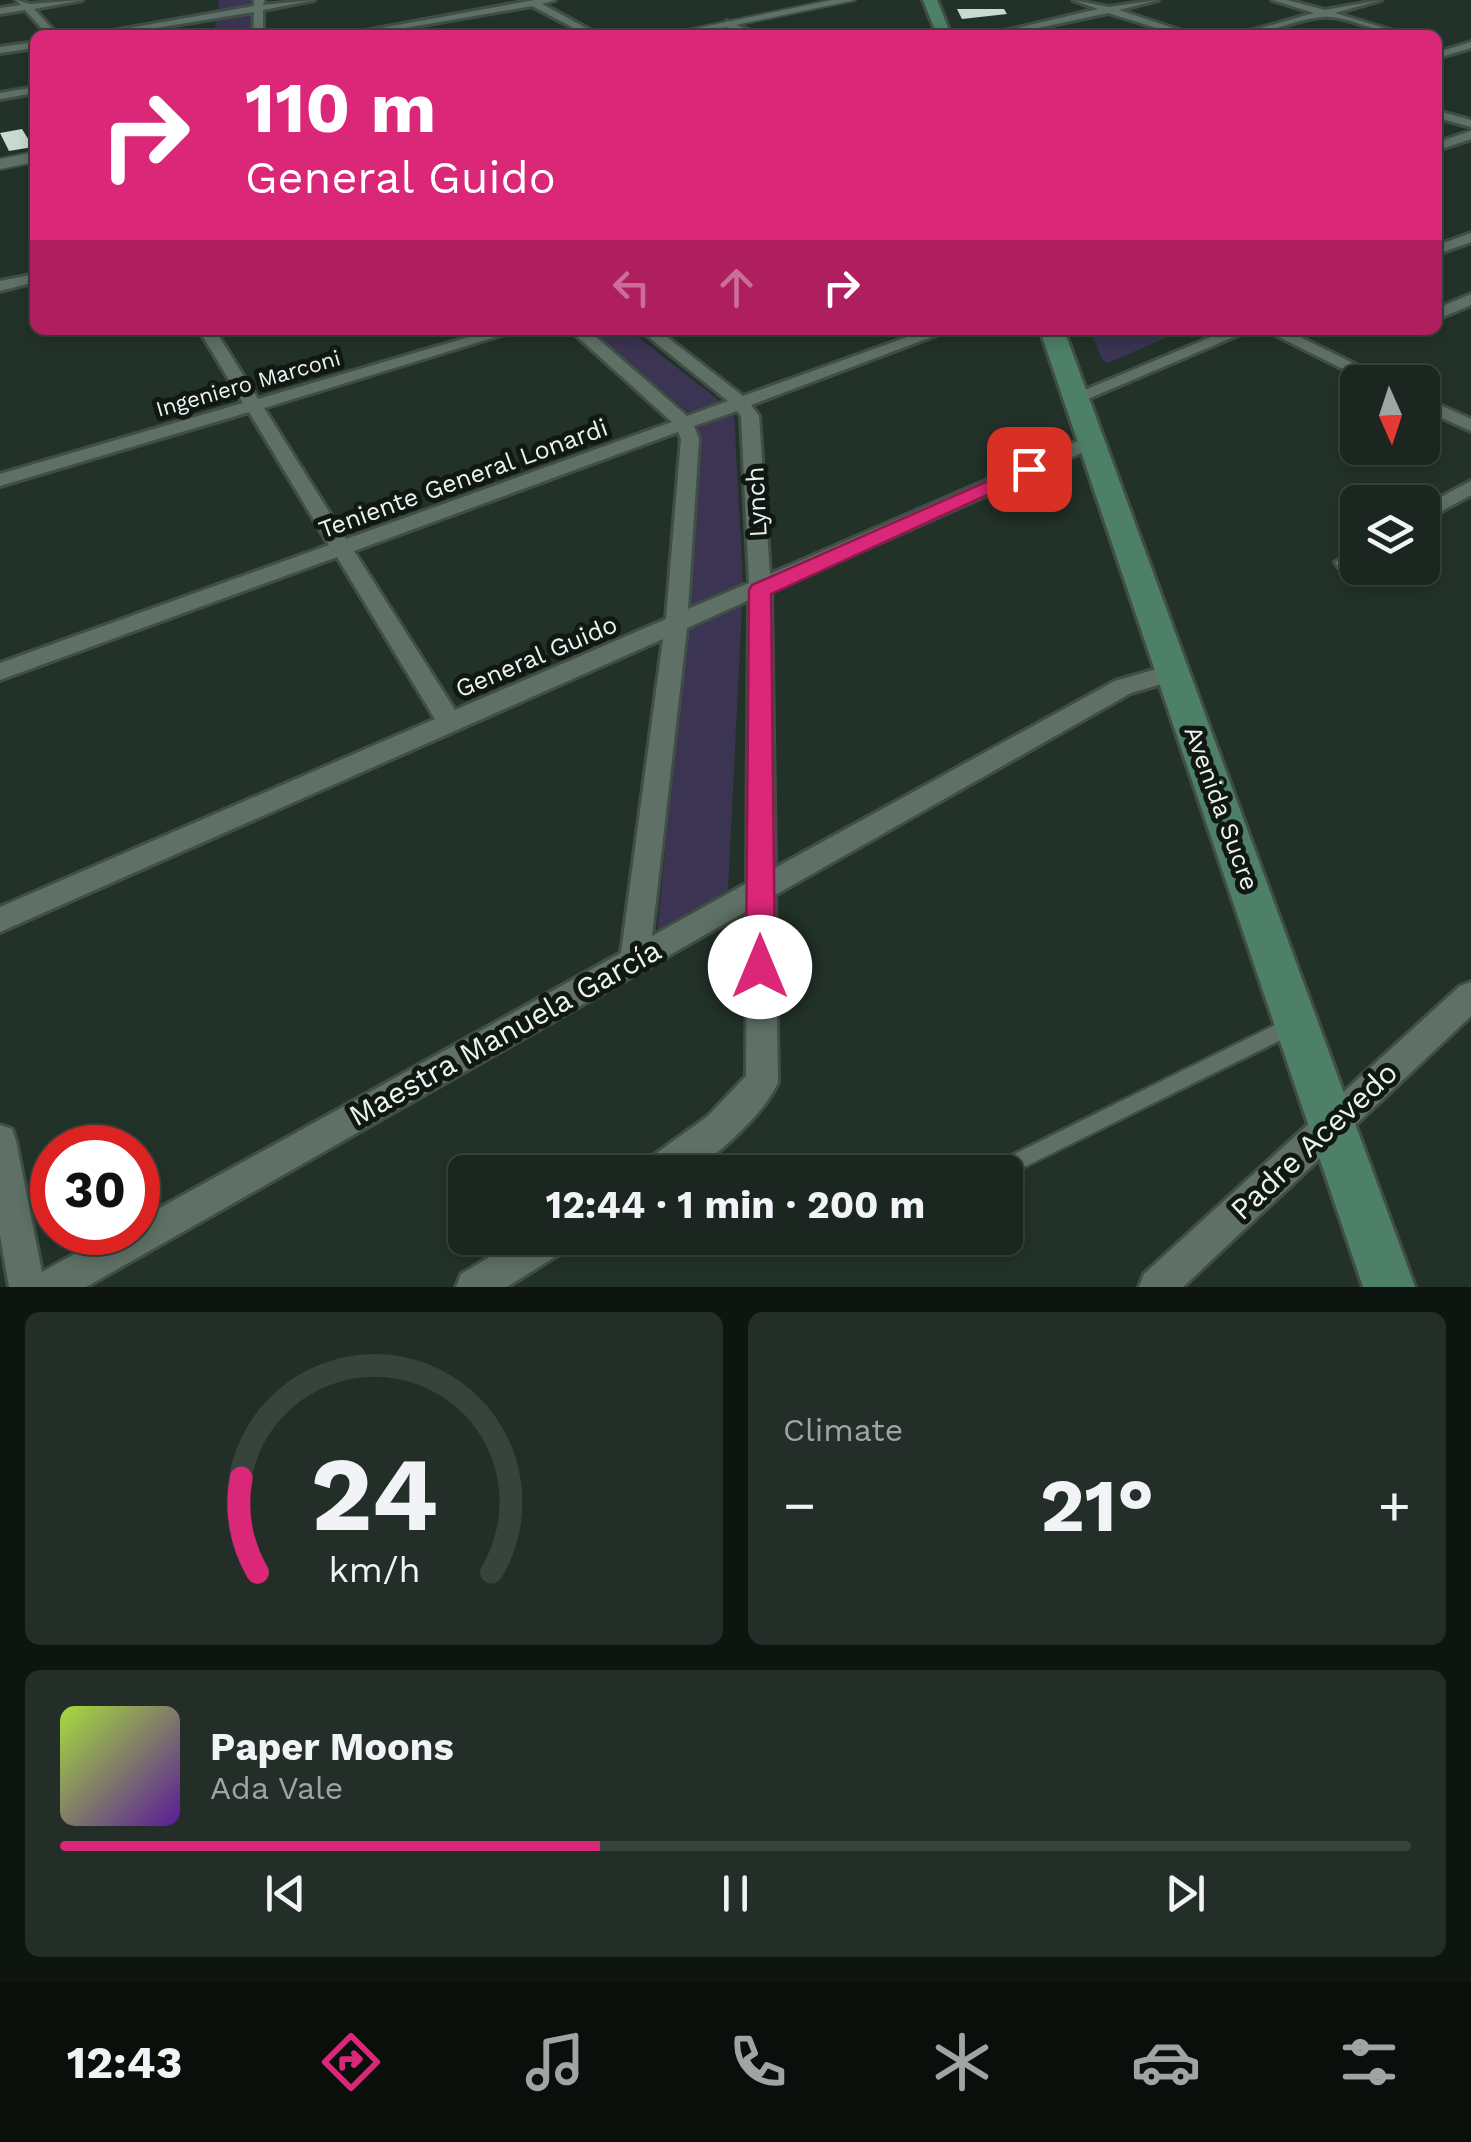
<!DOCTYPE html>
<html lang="en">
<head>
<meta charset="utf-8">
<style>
  :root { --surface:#1a261f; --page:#232e28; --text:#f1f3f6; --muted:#9fa5a4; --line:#38433d; --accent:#db2777 }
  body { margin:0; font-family:"Work Sans",sans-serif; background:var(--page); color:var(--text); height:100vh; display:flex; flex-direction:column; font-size:38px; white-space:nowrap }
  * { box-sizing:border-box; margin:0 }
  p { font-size:32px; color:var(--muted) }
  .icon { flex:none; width:55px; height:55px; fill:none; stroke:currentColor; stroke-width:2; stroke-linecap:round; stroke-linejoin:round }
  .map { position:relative; height:1287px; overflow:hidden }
  .panel { display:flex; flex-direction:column; gap:25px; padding:25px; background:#0e1511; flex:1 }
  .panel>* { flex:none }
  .guide { position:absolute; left:30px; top:30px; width:1412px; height:305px; border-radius:15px; box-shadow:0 5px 15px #0003,0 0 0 2px var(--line); background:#db2777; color:#fff; overflow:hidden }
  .needle { width:65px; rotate:177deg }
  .controls { position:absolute; left:1340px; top:365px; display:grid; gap:20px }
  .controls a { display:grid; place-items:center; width:100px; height:100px; border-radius:15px; background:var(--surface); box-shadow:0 5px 15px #0003,0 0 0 2px var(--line); font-size:50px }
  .speed { position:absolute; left:30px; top:1125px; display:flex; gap:20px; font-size:50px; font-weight:700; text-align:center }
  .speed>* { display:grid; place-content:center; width:130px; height:130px; border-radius:50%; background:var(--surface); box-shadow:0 5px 15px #0003,0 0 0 2px var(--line); line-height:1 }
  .speed .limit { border:15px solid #d22; background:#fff; color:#111 }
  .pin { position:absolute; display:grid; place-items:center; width:85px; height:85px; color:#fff; margin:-42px; border-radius:20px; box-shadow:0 5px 15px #0006 }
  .me { position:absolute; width:110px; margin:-55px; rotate:0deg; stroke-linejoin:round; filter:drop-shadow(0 0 8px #0008) }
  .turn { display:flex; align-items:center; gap:35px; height:210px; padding:0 50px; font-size:45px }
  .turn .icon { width:130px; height:130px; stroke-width:2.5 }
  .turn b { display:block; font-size:70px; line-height:85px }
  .lanes { display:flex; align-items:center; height:95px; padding:0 50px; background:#0003; justify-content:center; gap:50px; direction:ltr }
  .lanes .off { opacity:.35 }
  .big { font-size:75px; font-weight:700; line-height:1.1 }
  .panel .tile { flex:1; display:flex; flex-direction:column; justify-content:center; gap:15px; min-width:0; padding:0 35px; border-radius:15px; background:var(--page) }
  .panel .dial { align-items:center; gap:0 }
  .dial svg { height:260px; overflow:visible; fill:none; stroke:var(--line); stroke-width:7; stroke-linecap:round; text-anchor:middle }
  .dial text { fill:var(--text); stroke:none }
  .song { display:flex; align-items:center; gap:30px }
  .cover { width:120px; height:120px; border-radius:15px; background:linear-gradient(135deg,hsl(80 70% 55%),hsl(270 70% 35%)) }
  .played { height:10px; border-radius:5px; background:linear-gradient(90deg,var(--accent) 40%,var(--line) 40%) }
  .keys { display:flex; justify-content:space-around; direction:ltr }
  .heat { display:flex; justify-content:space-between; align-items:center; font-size:55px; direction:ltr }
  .panel .tiles { flex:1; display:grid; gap:25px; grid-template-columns:1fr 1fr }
  .tile:last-child { grid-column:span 2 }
  .trip { position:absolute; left:448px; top:1155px; width:575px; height:100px; border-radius:15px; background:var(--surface); box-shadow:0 5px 15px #0003,0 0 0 2px var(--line); font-weight:700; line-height:100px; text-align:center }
  .tab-bar { display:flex; height:160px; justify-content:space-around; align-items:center; background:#0a0f0c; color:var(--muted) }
  .tab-bar .icon { width:70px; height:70px }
  .tab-bar .on { color:var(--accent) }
  .tab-bar b { font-size:45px; color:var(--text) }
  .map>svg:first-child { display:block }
  .green { fill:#3b3452 }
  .building { fill:#c7dbcf }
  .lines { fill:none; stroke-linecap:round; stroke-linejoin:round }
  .service-casing { stroke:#414e46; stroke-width:21 }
  .minor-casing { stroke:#414e46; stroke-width:6 }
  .tertiary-casing { stroke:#414e46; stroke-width:4 }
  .secondary-casing { stroke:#414e46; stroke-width:6 }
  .service { stroke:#5f7166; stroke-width:16 }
  .minor { fill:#5f7166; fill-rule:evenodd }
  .tertiary { fill:#5f7166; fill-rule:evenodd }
  .secondary { fill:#4e7f67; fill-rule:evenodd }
  .route { fill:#db2777; stroke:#8e194d; stroke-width:2.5 }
  .labels { text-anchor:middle; stroke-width:10; stroke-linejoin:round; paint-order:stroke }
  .far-street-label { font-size:22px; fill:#eaf4ee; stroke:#111814 }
  .street-label { font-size:25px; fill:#eaf4ee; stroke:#111814 }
  .near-street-label { font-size:30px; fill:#eaf4ee; stroke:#111814 }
</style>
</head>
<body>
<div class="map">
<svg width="1471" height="1287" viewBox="0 0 1471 1287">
  <rect width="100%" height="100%" fill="#223229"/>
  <path class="green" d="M219 0H259L258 35H214Z
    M586 330H629L734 412 743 586 728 890 657 934 687 624 699 420Z
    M1090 330H1162L1172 335 1108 363 1102 359Z"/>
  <path class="building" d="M957 9H1004L1007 14 962 19Z
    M22 129 33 147 9 151 0 133Z"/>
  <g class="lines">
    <defs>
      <path id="service" d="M1004 1168 1289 1027"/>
      <path id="minor" d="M16 0 30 4 82 0 34 9 58 35H48L25 10 0 14V8L21 5Z
        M254 0H264L263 5 314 0 263 10V35H253L254 12 113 35H90L254 6Z
        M534 0H555L542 4 599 35H587L532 6 365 35H343Z
        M1073 0 1109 7 1158 0 1119 10 1194 35H1179L1108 13 1005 35H987L1098 9Z
        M1272 0H1287L1325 10 1381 0 1335 13 1407 35C1378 35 1349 15 1322 17 1292 20 1266 35 1236 35L1314 13Z
        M727 21 755 33 757 35H744L724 26Z
        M35 42V48L0 53V47Z
        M1471 42V48L1438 58V52Z
        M35 87V93L0 99V93Z
        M1438 111 1471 120V127L1438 118Z
        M1471 131V139L1438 150V142Z
        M1471 233V242L1438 254V245Z
        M35 274V282L0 291V281Z
        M1471 294V305L1438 319V308Z
        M199 330H215L258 399 493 330H518L264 408 346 539 672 422 570 330H588L687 416 728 401 640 330H658L743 396 927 330H950L751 405 759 416 770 574 1087 437H1099V445L771 591 775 868 1115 681 1174 664 1186 672 1182 678 1131 693 775 895 778 1082C766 1111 718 1157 689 1171 677 1176 655 1173 642 1172L647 1160 708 1116 746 1076 747 911 86 1287H9L0 1235V1125L12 1129 16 1141 42 1272 114 1232H138V1220L621 953 663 639 0 932V907L435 719 337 557 0 680V663L329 545 249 412 0 486V474L243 403ZM737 411 741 416 749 583 688 609 699 439 694 426ZM678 432 681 439 666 619 455 710 354 551ZM749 600 747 883 652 936 687 628Z
        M1228 330H1250L1083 401H1071L1068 397Z
        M1265 330H1286L1391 382H1369Z
        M1422 397 1471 419V431L1422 409Z
        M1471 481V495L1422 522V507Z
        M1358 549V564L1345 569 1338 567 1335 562Z
        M1471 982V1016L1183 1287H1139L1144 1274 1460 986Z
        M522 1238H571L566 1250 507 1287H456L461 1274Z"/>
      <path id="tertiary" d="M832 0H855L688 35H664Z
        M35 152V162L0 169V159Z"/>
      <path id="secondary" d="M923 0H937L951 35H937Z
        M1040 330H1064L1415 1287H1363Z"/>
    </defs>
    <use href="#service" class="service-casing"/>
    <use href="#minor" class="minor-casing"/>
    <use href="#tertiary" class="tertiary-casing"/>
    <use href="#secondary" class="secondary-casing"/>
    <use href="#service" class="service"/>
    <use href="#minor" class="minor"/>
    <use href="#tertiary" class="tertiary"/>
    <use href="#secondary" class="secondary"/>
  </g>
  <path class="route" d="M1029 463 1035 465V473L771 594 775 967 771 977 760 981 750 977 746 967 749 590 752 585Z"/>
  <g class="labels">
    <g class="far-street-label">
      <text transform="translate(248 383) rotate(-16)" y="8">Ingeniero Marconi</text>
    </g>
    <g class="street-label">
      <text transform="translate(463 478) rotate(-20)" y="9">Teniente General Lonardi</text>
      <text transform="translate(756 502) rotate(-93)" y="9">Lynch</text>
      <text transform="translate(536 656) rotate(-23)" y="9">General Guido</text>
      <text transform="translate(1222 808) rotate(70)" y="9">Avenida Sucre</text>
    </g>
    <g class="near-street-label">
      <text transform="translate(505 1033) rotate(-29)" y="10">Maestra Manuela García</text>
      <text transform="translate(1314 1141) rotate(-43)" y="10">Padre Acevedo</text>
    </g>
  </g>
</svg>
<div class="controls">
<a><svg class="needle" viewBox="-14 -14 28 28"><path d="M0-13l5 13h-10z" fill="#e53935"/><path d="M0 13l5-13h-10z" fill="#9fa5a4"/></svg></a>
<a><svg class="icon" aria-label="layers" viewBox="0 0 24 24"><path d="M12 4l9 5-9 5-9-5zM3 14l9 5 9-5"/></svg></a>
</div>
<div class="speed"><div class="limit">30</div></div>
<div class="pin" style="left:1029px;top:469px;background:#d93025"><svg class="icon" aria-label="arrive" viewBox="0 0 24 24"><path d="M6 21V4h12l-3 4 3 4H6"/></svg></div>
<svg class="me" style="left:760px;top:967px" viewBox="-20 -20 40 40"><circle r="19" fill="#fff"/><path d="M0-13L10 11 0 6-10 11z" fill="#db2777"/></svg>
<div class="trip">12:44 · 1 min · 200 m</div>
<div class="guide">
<div class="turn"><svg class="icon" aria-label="right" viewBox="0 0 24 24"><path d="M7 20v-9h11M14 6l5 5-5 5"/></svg><div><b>110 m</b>General Guido</div></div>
<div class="lanes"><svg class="icon off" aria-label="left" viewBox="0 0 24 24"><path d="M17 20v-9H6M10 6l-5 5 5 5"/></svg><svg class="icon off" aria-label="ahead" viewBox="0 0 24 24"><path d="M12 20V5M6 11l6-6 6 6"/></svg><svg class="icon" aria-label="right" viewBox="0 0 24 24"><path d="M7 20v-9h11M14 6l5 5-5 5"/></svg></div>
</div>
</div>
<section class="panel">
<div class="tiles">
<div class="tile dial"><svg viewBox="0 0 100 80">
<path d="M14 69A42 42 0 1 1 86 69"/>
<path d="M14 69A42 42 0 0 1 9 40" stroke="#db2777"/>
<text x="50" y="56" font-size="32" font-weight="700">24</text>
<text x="50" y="72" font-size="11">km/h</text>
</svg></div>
<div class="tile"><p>Climate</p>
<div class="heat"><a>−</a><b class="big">21°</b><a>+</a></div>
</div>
<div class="tile">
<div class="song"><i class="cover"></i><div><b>Paper Moons</b><p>Ada Vale</p></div></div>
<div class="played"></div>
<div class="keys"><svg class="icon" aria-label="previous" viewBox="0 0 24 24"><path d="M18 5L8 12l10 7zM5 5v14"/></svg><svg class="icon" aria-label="pause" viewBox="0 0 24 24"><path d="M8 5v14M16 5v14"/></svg><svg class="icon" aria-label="next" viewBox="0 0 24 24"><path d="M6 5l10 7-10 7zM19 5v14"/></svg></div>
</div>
</div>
</section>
<nav class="tab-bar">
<b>12:43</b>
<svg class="icon on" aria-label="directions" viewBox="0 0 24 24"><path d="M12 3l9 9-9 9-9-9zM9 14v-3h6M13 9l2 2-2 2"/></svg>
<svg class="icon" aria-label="music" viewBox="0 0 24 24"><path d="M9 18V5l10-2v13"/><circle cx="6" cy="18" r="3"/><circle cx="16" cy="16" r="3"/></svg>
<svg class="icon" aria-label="phone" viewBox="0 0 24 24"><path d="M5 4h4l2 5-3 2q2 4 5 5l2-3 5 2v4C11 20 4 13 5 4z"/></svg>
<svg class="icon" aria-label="climate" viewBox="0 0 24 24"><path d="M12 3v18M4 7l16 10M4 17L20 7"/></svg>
<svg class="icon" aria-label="car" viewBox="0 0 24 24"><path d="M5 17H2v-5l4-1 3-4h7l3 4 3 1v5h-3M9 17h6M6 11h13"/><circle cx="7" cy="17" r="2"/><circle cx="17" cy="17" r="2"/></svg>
<svg class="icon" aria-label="filters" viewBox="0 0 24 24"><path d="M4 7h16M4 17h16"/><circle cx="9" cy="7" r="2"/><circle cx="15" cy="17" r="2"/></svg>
</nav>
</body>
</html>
